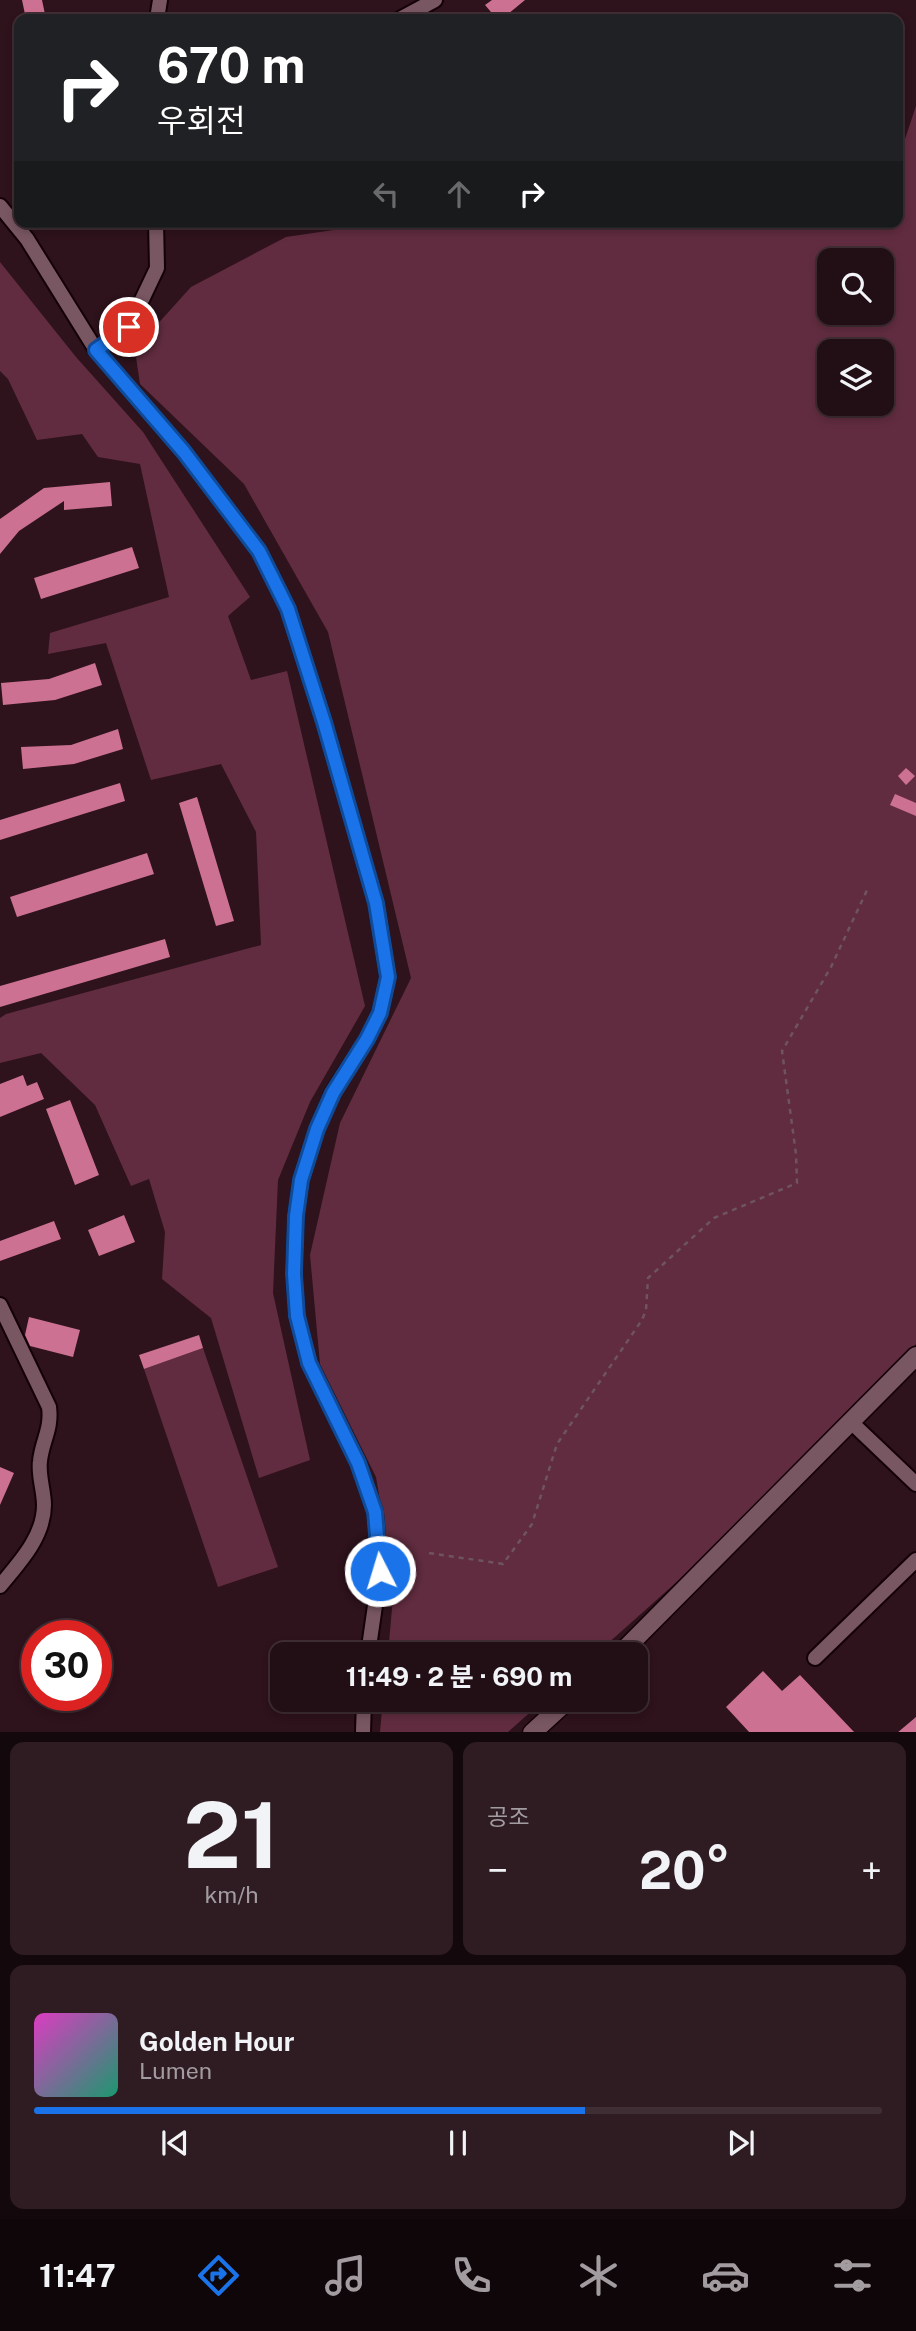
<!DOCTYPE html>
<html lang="ko">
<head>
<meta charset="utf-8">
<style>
  :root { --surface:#220e15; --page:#2e1c22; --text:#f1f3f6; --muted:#a29ca0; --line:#3f2e34; --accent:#1a73e8 }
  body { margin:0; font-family:"Public Sans","Noto Sans KR",sans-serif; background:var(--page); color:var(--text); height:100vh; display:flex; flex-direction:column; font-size:26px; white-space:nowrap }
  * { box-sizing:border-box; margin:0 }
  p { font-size:23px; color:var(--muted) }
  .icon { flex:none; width:38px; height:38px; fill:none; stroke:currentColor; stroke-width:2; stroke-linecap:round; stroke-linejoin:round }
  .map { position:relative; height:1732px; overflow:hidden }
  .panel { display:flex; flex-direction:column; gap:10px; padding:10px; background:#13080c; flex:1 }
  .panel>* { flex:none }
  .banner { position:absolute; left:14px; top:14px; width:889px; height:214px; border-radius:14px; box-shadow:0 4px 10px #0003,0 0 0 2px var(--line); background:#202124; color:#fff; overflow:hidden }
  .controls { position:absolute; left:817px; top:248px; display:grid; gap:14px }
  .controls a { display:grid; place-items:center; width:77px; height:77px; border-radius:14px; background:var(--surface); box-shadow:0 4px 10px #0003,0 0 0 2px var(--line); font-size:35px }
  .speed { position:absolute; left:21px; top:1620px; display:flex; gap:14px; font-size:35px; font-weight:700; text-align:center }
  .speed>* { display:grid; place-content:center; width:91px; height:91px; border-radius:50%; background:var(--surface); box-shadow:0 4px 10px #0003,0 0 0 2px var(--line); line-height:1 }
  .speed .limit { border:10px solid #d22; background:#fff; color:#111 }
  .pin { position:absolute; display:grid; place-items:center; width:60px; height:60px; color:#fff; margin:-30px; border:4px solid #fff; border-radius:50%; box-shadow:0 2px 7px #0007 }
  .me { position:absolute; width:77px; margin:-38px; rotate:355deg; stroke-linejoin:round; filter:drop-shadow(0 0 5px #0008) }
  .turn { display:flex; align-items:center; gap:24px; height:147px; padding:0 28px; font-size:32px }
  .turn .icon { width:91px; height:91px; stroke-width:2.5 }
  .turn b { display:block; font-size:49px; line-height:60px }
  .lanes { display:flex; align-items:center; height:66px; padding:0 28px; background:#0003; justify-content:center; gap:35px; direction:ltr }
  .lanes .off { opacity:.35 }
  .big { font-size:52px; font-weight:700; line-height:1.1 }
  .panel .card { flex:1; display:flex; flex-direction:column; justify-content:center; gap:10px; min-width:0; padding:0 24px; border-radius:14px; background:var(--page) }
  .panel .dial { align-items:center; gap:0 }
  .dial b { font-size:91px; line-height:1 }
  .song { display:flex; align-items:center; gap:21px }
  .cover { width:84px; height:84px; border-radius:10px; background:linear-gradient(135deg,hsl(310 70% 55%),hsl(160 70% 35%)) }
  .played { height:7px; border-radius:4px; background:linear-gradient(90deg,var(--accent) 65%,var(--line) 65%) }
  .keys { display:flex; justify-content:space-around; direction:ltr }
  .heat { display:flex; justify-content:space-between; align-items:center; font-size:38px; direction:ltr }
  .panel .tiles { flex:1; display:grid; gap:10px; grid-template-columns:1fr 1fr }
  .card:last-child { grid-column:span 2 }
  .trip { position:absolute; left:270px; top:1642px; width:378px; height:70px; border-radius:14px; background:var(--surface); box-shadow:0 4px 10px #0003,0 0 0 2px var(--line); font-weight:700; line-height:70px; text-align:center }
  .tab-bar { display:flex; height:112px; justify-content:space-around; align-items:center; background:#0e0608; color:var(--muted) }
  .tab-bar .icon { width:49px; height:49px }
  .tab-bar .on { color:var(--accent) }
  .tab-bar b { font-size:32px; color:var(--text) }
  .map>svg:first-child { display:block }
  .green { fill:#612c3f; fill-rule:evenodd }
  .building { fill:#cd7192 }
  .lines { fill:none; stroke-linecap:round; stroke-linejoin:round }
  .minor-casing { stroke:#140107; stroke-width:18 }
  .tertiary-casing { stroke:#140107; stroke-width:21 }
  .path { stroke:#6e545d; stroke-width:2.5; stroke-dasharray:5 5; stroke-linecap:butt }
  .minor { stroke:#795762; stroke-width:14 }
  .tertiary { stroke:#795762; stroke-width:18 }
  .route-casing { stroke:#114b97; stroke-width:18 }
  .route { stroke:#1a73e8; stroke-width:12 }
</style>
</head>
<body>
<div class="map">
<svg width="916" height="1733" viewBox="0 0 916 1733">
  <rect width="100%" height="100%" fill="#2e121c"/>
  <path class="green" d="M916 106V1344L708 1554 596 1654H388L394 1586 376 1477 320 1364 310 1255 340 1123 411 978 328 632 244 484 140 384 136 357 144 339 191 287 286 237 388 222H898V144L904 142ZM830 261H882V313H830ZM830 352H882V404H830Z
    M0 262 76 357 143 432 250 597 228 616 251 680 287 671 365 1006 310 1102 278 1180 273 1293 310 1460 259 1478 211 1318 162 1279 165 1232 149 1179 131 1186 95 1105 41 1053 0 1063V1018L6 1014 261 945 256 832 221 764 151 780 106 643 48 654 50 633 169 597 140 464 98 457 82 434 37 440 8 379 0 371Z
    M203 1348 278 1567 218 1587 144 1369Z
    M383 1699H545L508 1732H380Z"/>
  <path class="building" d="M22 0H42L46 19H26Z
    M492 0H525L502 19H497L485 5Z
    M110 482 112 506 64 510V501L19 531 0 554V519L44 488Z
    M132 547 139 568 41 599 34 578Z
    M95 663 102 685 55 700 3 705 1 683 49 679Z
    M118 729 123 749 74 764 23 769 21 747 71 745Z
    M906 768 915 776 906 785 898 776Z
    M120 783 125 801 0 840V820Z
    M895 794 916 803V816L890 805Z
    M197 797 234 921 216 926 179 803Z
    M147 853 154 874 17 917 10 897Z
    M165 939 170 957 0 1007V986Z
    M23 1075 27 1086 37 1082 44 1099 0 1117V1084Z
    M70 1100 99 1175 75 1185 46 1109Z
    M124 1215 135 1242 99 1256 88 1230Z
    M54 1221 61 1239 0 1261V1241Z
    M29 1317 80 1330 73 1357 30 1346 25 1335Z
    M199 1335 203 1348 144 1369 139 1355Z
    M0 1467 14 1473 0 1505Z
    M763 1671 782 1691 800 1675 855 1733H750L726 1707Z
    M916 1717V1733H897Z"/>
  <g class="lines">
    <defs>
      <path id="minor" d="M157 19 160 0
        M400 19 435 0
        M0 206 27 239 96 350
        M156 222 157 268 129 327 96 350 184 452 259 551 288 609 324 722 376 903 388 977 380 1013 367 1039 333 1092 317 1129 301 1180 296 1216 294 1274 297 1316 309 1363 358 1463 375 1512 380 1571 368 1654
        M0 1305 49 1407C52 1429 42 1441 40 1461 38 1475 44 1491 44 1505 44 1537 19 1563 0 1586
        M851 1422 916 1484
        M815 1658 916 1560
        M363 1733 364 1699"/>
      <path id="tertiary" d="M620 1654 916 1356
        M532 1733 569 1699"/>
    </defs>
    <use href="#minor" class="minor-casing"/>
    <use href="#tertiary" class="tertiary-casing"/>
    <path class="path" d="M429 1553 503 1564 532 1524 557 1444 642 1320 646 1310 648 1278 714 1218 797 1183 796 1154 782 1051 831 967 868 888"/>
    <use href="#minor" class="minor"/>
    <use href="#tertiary" class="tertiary"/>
  </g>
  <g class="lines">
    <defs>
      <path id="route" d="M129 327 96 350 184 452 259 551 288 609 324 722 376 903 388 977 380 1013 367 1039 333 1093 317 1129 301 1180 296 1216 294 1274 297 1316 309 1363 358 1463 375 1512 380 1571"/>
    </defs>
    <use href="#route" class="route-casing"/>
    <use href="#route" class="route"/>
  </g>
</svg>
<div class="controls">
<a><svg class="icon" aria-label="search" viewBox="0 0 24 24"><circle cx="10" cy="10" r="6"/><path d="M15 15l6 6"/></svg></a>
<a><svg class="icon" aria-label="layers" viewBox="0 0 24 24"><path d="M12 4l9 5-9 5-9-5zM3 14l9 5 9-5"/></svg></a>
</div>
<div class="speed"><div class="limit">30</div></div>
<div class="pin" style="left:129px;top:327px;background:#d93025"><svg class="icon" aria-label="arrive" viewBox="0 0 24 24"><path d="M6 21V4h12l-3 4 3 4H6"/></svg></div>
<svg class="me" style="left:380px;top:1571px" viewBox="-20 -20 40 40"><circle r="17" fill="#1a73e8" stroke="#fff" stroke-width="3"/><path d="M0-11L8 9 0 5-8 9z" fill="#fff"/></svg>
<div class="trip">11:49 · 2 분 · 690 m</div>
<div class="banner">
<div class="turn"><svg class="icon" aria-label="right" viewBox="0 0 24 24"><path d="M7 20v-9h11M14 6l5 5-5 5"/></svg><div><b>670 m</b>우회전</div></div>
<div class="lanes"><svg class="icon off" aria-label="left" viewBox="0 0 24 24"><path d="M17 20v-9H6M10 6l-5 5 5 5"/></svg><svg class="icon off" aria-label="ahead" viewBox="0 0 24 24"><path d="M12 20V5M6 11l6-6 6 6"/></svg><svg class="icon" aria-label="right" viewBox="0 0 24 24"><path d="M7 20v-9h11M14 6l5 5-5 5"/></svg></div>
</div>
</div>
<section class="panel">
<div class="tiles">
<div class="card dial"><b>21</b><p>km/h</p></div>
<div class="card"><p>공조</p>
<div class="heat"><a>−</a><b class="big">20°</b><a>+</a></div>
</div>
<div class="card">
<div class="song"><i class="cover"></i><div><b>Golden Hour</b><p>Lumen</p></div></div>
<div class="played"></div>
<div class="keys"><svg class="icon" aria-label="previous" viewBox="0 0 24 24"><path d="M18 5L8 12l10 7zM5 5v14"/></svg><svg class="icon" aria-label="pause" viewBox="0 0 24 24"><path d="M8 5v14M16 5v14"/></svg><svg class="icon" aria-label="next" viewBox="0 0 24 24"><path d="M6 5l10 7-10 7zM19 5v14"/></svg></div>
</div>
</div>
</section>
<nav class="tab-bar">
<b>11:47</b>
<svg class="icon on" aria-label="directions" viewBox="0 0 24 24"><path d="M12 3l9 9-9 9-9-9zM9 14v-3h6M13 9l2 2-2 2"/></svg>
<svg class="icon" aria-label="music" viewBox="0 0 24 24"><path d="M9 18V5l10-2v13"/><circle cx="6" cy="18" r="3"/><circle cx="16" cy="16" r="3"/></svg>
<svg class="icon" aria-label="phone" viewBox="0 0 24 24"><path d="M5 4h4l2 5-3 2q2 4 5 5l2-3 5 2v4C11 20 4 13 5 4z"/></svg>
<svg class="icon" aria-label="climate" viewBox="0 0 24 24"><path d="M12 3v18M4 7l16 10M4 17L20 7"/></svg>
<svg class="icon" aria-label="car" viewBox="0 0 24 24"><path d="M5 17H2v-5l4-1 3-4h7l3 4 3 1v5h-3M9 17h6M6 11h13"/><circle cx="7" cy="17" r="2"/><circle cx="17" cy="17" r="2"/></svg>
<svg class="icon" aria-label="filters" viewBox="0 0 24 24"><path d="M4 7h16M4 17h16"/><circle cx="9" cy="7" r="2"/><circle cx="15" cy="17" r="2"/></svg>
</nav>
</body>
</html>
